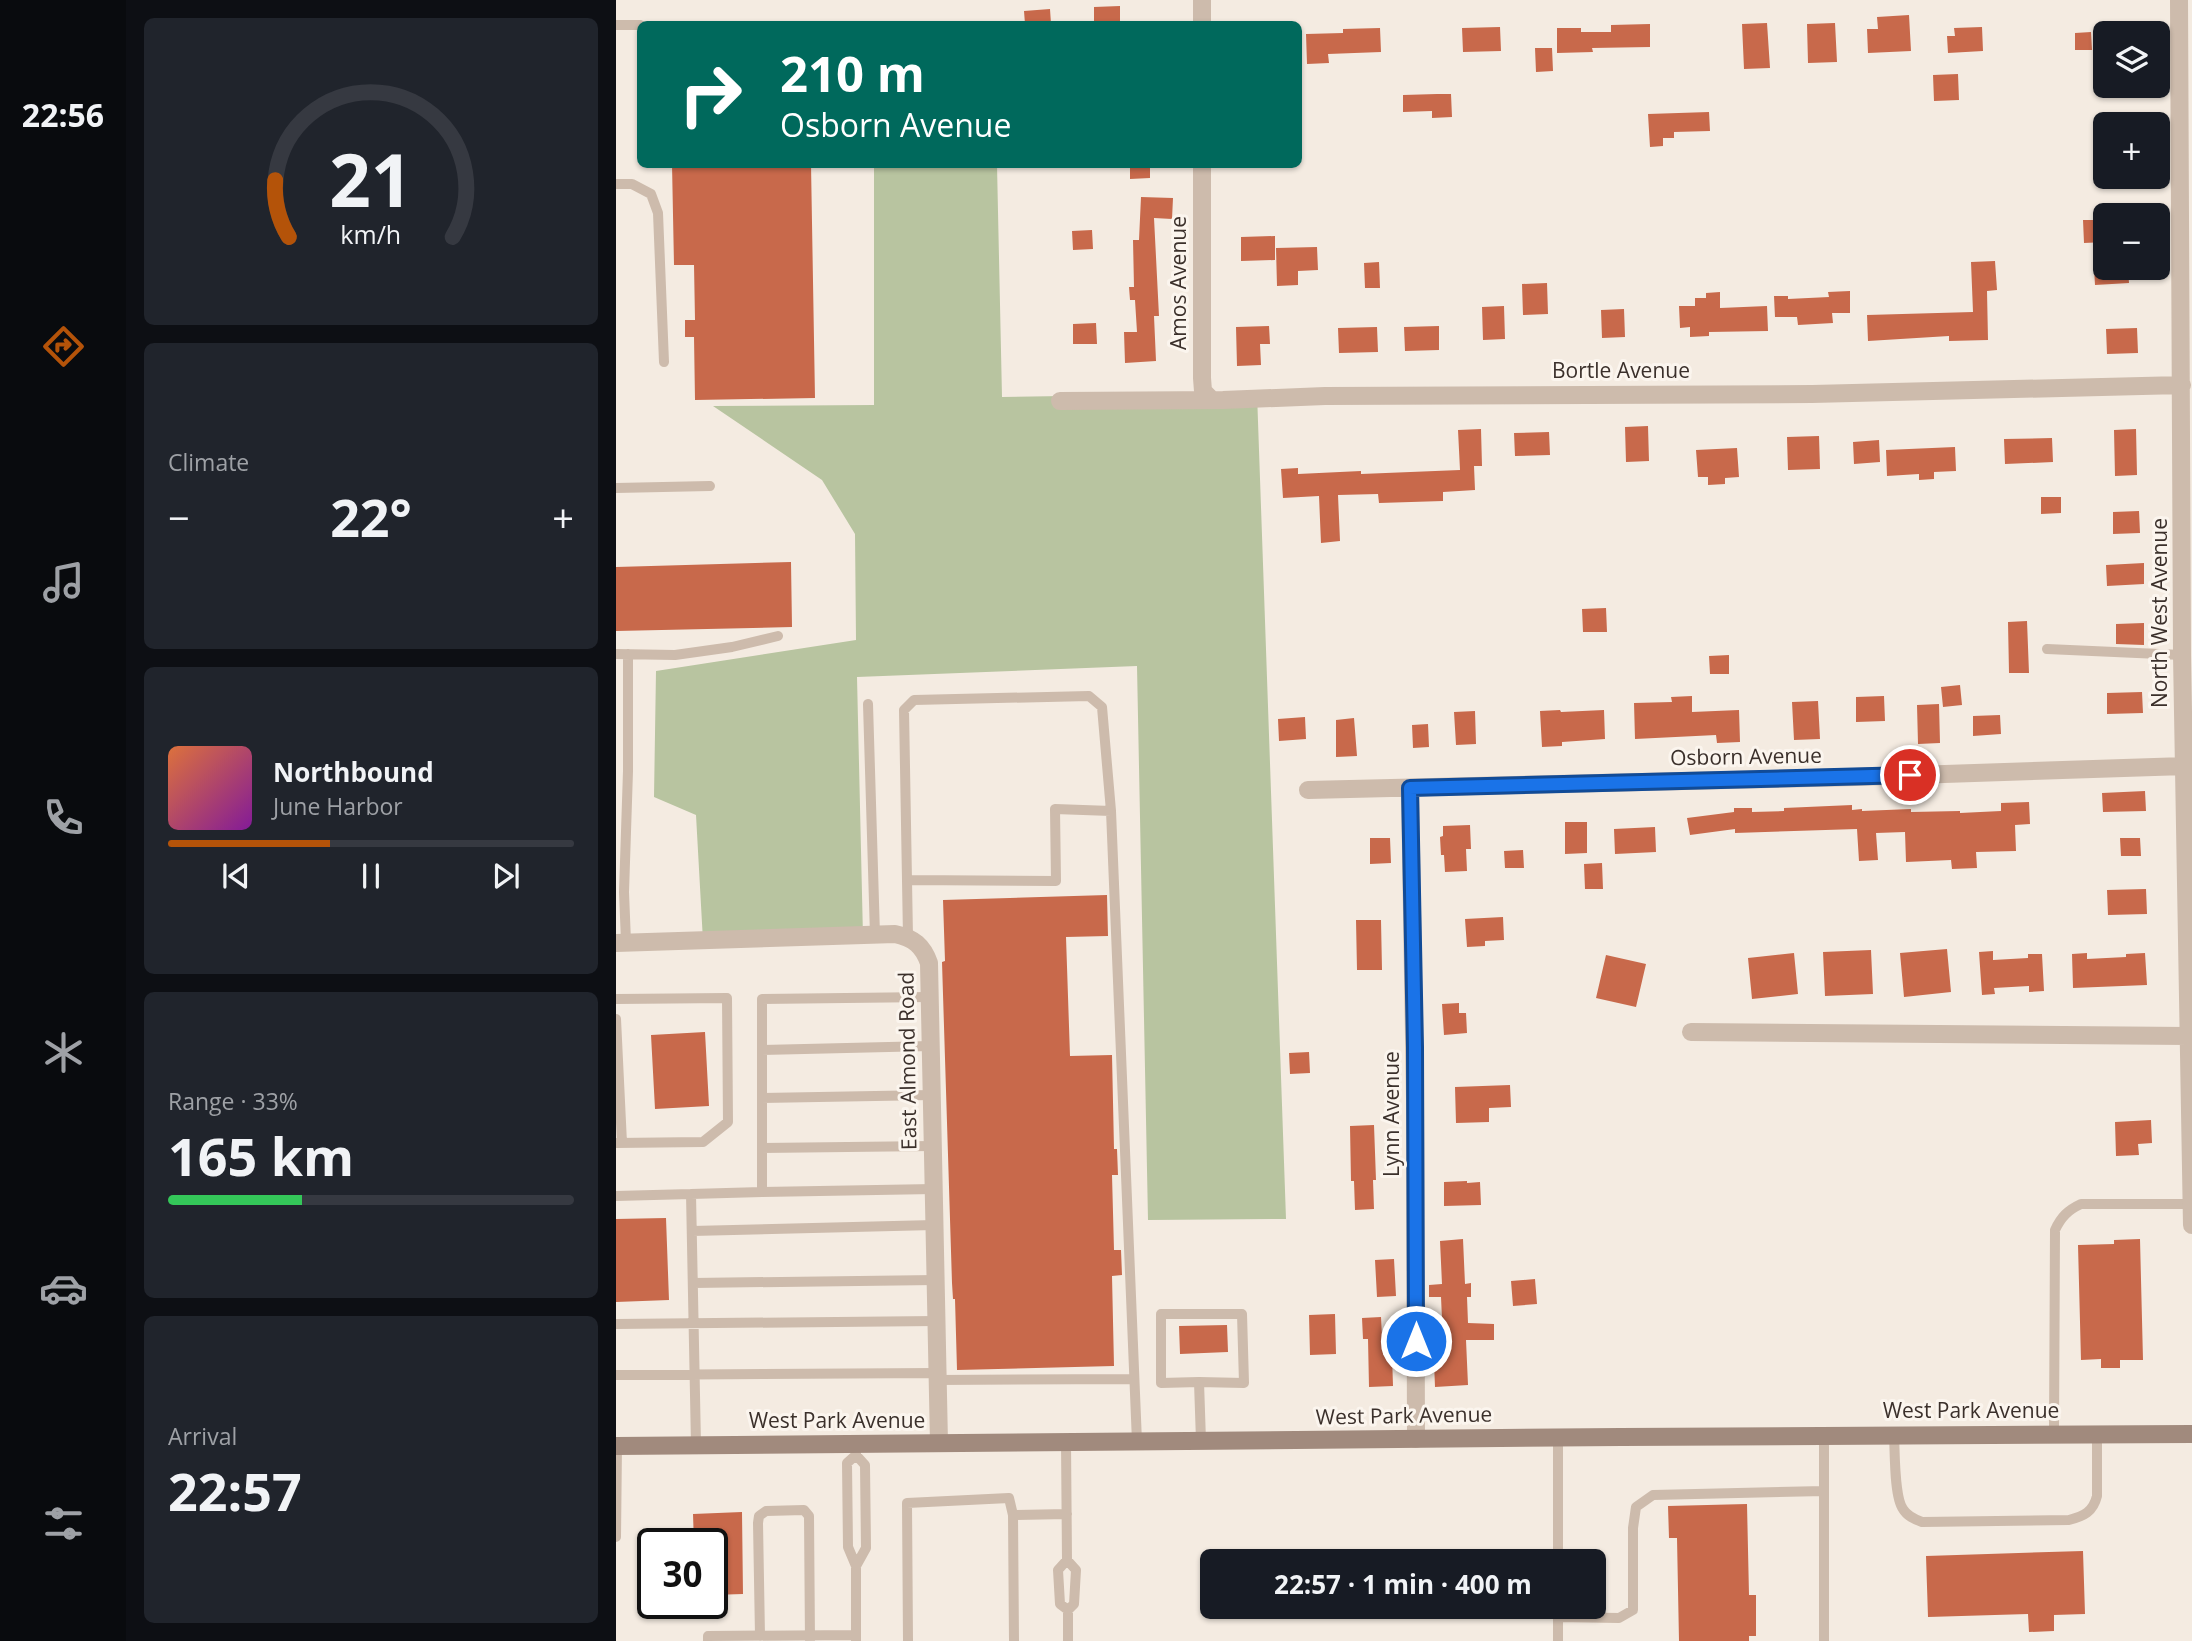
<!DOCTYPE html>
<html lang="en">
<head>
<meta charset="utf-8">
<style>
  :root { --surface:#171b24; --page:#20242c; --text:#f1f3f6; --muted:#9ea1a6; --line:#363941; --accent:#b45309 }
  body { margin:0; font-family:"Open Sans",sans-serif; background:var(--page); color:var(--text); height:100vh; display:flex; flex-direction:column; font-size:26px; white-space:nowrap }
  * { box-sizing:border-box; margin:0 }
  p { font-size:23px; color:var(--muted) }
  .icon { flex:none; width:38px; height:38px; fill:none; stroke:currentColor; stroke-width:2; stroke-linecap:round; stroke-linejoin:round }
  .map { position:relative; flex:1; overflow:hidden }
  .details { display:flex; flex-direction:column; gap:18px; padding:18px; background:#0d0f14; width:490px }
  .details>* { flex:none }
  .guide { position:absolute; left:21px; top:21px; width:665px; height:147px; border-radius:10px; box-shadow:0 2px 5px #0004; background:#00695c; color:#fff; overflow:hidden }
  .fabs { position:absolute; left:1477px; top:21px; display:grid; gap:14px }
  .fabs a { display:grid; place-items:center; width:77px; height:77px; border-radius:10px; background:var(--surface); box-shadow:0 2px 5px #0004; font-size:35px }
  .speed { position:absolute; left:21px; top:1528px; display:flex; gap:14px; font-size:35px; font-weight:700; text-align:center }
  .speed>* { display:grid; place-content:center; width:91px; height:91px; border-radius:50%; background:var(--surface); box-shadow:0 2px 5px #0004; line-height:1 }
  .speed .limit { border:4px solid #111; border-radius:10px; background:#fff; color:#111 }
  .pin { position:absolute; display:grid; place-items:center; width:60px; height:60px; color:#fff; margin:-30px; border:4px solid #fff; border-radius:50%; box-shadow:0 2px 7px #0007 }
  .me { position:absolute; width:77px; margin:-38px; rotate:0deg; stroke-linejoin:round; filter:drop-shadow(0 0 5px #0008) }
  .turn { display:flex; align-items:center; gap:24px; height:147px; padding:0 28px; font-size:32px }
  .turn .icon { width:91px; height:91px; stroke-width:2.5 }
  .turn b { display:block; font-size:49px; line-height:60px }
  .big { font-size:52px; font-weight:700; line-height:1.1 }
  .details .card { flex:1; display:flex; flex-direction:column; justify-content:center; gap:10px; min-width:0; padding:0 24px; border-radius:10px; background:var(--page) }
  .details .dial { align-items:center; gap:0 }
  .dial svg { height:182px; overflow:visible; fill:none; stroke:var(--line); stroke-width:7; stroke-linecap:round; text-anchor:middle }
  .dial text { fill:var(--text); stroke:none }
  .song { display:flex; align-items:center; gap:21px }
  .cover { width:84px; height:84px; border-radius:10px; background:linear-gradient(135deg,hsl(20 70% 55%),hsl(290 70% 35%)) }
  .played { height:7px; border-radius:4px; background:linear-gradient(90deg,var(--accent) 40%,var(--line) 40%) }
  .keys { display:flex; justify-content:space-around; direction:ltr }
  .heat { display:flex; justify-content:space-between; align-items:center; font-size:38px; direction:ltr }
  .charge { height:10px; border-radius:5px; background:linear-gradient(90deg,#34c759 33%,var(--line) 0) }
  .trip { position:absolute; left:584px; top:1549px; width:406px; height:70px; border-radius:10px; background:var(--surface); box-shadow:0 2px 5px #0004; font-weight:700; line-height:70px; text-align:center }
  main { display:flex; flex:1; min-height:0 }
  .dock { display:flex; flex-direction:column; width:126px; justify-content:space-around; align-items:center; background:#090b0e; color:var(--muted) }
  .dock .icon { width:49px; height:49px }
  .dock .current { color:var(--accent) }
  .dock b { font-size:32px; color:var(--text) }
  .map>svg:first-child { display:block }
  .green { fill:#b8c4a0 }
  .building { fill:#c8694b }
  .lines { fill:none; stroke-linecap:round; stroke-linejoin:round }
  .lane { stroke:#cdbbac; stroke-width:10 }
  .street { stroke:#cdbbac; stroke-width:18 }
  .secondary { stroke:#a18a7d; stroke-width:18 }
  .route-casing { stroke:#114b97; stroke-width:18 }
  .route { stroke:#1a73e8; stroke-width:12 }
  .labels { text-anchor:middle; stroke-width:6; stroke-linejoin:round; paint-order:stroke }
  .street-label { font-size:21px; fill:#3b302b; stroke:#fbf5ee }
</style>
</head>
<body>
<main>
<nav class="dock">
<b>22:56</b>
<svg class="icon current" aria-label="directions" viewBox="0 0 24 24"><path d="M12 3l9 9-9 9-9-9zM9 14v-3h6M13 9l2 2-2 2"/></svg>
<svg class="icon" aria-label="music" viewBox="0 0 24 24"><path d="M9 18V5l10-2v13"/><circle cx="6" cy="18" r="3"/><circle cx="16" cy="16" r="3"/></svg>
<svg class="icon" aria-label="phone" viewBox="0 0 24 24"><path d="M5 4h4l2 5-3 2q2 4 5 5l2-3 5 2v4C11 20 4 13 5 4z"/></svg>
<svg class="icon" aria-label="climate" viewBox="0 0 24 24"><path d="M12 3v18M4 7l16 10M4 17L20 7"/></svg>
<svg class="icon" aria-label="car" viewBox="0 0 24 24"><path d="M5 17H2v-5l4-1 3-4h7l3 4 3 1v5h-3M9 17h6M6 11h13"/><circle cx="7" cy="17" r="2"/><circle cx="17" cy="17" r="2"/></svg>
<svg class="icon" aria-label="filters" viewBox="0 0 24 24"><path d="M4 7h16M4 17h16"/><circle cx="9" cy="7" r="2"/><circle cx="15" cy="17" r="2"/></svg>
</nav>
<section class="details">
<div class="card dial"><svg viewBox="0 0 100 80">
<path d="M14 69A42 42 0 1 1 86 69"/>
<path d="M14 69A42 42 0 0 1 8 44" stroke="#b45309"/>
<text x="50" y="56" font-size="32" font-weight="700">21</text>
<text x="50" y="72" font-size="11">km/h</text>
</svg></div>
<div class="card"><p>Climate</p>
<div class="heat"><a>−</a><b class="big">22°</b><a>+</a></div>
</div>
<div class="card">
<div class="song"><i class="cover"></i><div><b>Northbound</b><p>June Harbor</p></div></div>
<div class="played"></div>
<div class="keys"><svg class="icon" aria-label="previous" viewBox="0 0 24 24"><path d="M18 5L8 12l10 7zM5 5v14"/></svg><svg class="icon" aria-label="pause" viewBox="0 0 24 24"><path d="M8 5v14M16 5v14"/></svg><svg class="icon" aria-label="next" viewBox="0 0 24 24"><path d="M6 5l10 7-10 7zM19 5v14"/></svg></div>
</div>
<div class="card"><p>Range · 33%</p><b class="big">165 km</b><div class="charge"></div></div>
<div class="card"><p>Arrival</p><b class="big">22:57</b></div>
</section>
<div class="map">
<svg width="1576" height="1641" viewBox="0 0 1576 1641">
  <rect width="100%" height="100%" fill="#f4ebe1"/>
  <path class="green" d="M258 165H381L386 397 641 393 670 1219 532 1220 521 666 241 677 247 937 87 941 80 815 38 797 40 671 240 640 239 534 206 480 97 406 258 405Z"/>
  <path class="building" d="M504 6V24L478 23V7Z
    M434 9 435 24H409L408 11Z
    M1293 15 1295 51 1252 53 1251 29H1262L1261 17Z
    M1151 23 1154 68 1128 69 1126 24Z
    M1219 23 1221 62 1192 63 1191 24Z
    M1034 24V47L976 48 977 52 941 53V28H965V32H995V25Z
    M884 27 885 51 847 52 846 28Z
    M1366 27 1367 51 1332 53 1331 36H1339L1338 28Z
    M764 28 765 52 712 54 713 63 691 64 690 34 727 33V29Z
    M1475 32 1476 50H1459V33Z
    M919 48H936L937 71 920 72Z
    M1342 74 1343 100 1318 101 1317 75Z
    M821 94H835L836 117 816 118V111L787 112V95Z
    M1093 112 1094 131 1058 132V138H1047V146L1034 147 1032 114Z
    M56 164H195L199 398 79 400 78 337H69V320H79L78 265H58Z
    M514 164H534V178L514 179Z
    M525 197 557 198 556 219 538 218 543 316H538L540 361 509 363 508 332H521L519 300H514L513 287H518L517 240H523Z
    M1467 220H1489V242L1468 243Z
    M476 230 477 249 457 250 456 231Z
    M659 236V260L625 261V237Z
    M701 247 702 270 682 271V285L661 286 660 248Z
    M1379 261 1381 290 1371 291 1372 340 1333 341V336L1252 341 1251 315 1357 312 1355 262Z
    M763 262 764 288H749L748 263Z
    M1478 268H1512L1513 283 1479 285Z
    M931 283 932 314 907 315 906 284Z
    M1234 291V313H1216L1217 323 1182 325 1181 317H1159L1158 296H1172V299L1213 297 1212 292Z
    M1104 292V308L1151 306 1152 331 1093 332V336L1074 337V327L1064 328 1063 306H1079V298H1090V293Z
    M888 306 889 339 867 340 866 307Z
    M1008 309 1009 337 986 338 985 310Z
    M480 323 481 344H457V324Z
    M653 326 654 344H644L645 365 621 366 620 327Z
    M823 326V350L789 351 788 327Z
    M761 327 762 352 723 353 722 328Z
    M1521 328 1522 353 1491 354 1490 329Z
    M1032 426 1033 461 1010 462 1009 427Z
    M865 429 866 466H858L859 490 827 492V501L763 503 762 494 722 495 724 541 705 543 703 496 667 498 665 469 682 468V474L745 471V474L844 470 842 430Z
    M1520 429 1521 475 1499 476 1498 430Z
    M933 432 934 455 899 456 898 433Z
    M1203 436 1204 469 1172 470 1171 437Z
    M1436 438 1437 462 1389 464 1388 439Z
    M1263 440 1264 462 1238 464 1237 442Z
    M1339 447 1340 471 1318 472V479L1303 480V474L1271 476 1270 450Z
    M1121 448 1123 477 1109 478V484L1092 485V477H1082L1080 450Z
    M1425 497H1445V513L1425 514Z
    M1523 511 1524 533 1497 534V512Z
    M175 562 176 627 0 631V567Z
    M1528 563V584L1491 586 1490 565Z
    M990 608 991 632H967L966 609Z
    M1411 621 1413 673H1393L1392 622Z
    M1528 623V645L1500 644V624Z
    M1113 655V674H1094L1093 656Z
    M1344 685 1346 705 1327 707 1325 687Z
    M1526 692 1527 713 1491 714V693Z
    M1076 696V712L1123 710 1124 742 1101 743 1100 735 1019 739 1018 703 1056 702 1055 697Z
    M1268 696 1269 721 1240 722V697Z
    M1202 701 1204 739 1178 740 1176 702Z
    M1323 704 1324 743 1302 744 1301 705Z
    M944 710 945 712 988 710 989 739 946 742V746L926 747 924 711Z
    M859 711 860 744 840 745 838 712Z
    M1384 715 1385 734 1357 736V716Z
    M689 717 690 739 663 741 662 719Z
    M738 718 741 756 720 757V720Z
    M812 724 813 747 797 748 796 725Z
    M1529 791 1530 811 1487 812 1486 793Z
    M1413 802 1414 824 1399 825 1400 851 1360 852 1361 868 1336 869 1335 860 1290 862 1289 832 1260 833 1262 860 1243 861 1241 829 1119 833V829L1074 835 1071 818 1118 812V808H1136V812L1168 811V808L1236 805V810L1246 809V811L1295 809V812L1344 811V813L1385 811V803Z
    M949 822H971V853L949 854Z
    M854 825 855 849H850L851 871 829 872 828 855H825L824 837 827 836V826Z
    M1039 827 1040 852 999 854 998 829Z
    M754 838H774L775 863 754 864Z
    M1504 838H1524L1525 856H1505Z
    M907 850 908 868H889L888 851Z
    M986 863 987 889H969L968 864Z
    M1530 889 1531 914 1492 915 1491 890Z
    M491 895 492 936 450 937 454 1056 496 1055 498 1149H501L502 1175H496L498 1250H505L506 1275 496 1276 498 1366 341 1370 339 1299H337L336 1283 326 962 329 961 327 900Z
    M887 917 888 940 869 941V946L851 947 849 919Z
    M740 920H765L766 970H741Z
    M1331 949 1335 992 1288 997 1284 953Z
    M1255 950 1257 994 1209 996 1207 952Z
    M1377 951V960L1412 958V954H1426L1428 991 1413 992V986L1378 988 1379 994 1366 995 1363 952Z
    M1178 953 1182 994 1136 999 1132 958Z
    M1471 953V959L1510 957V954L1529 953 1531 985 1457 988 1456 954Z
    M990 955 1030 964 1020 1007 980 998Z
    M843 1003V1013H850L851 1033 828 1035 826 1004Z
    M89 1032 93 1106 39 1109 35 1035Z
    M693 1052 694 1073 674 1074 673 1053Z
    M894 1085 895 1107 873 1108V1122L840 1123 839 1087Z
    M1535 1120 1536 1143 1522 1144 1523 1155 1500 1156 1499 1122Z
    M758 1125 760 1180H757L758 1209 739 1210 738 1181H735L734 1126Z
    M851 1181V1183L864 1182 865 1205 828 1206V1182Z
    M50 1218 53 1300 0 1302V1219Z
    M847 1239 849 1284 855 1283V1297H851L852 1323 878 1324V1340H850L852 1385 819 1387 818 1362 828 1361 825 1297H813V1285L826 1284 824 1241Z
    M1524 1239 1527 1360H1504V1368H1485V1359L1465 1360 1462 1245 1498 1244V1240Z
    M778 1259 780 1296 761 1297 759 1260Z
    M919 1279 921 1304 897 1306 895 1281Z
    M719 1314 720 1354 694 1355 693 1315Z
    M765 1317 767 1355H776L777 1386 753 1387 752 1339H747L746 1318Z
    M611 1325 612 1352 564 1354 563 1326Z
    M1131 1504 1133 1595H1140V1636H1133V1641H1063L1061 1538H1053L1052 1506Z
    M126 1512 127 1594 96 1595V1544H78L77 1514Z
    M1467 1551 1469 1614 1438 1615V1631L1413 1632 1412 1614 1312 1617 1310 1556Z"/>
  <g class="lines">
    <path class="lane" d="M0 25H24
      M0 184H16L35 194 42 213 48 362
      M0 488 94 486
      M1431 649 1566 655
      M0 654 59 655 116 647 162 636
      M252 704 259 935
      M291 880 440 881 439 809 495 811
      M292 937 288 710 298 700 473 696 486 707 495 811 521 1442
      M10 942 8 892 12 771V654
      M0 999 111 998 112 1122 87 1142 0 1143
      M0 1019 6 1143
      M146 1050 315 1046
      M146 1098 316 1095
      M146 1148 317 1146
      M146 1192 318 1189
      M75 1194 146 1192V999L314 997
      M0 1196 75 1194 80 1445
      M76 1231 318 1225
      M77 1283 320 1280
      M0 1324 320 1321
      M0 1375 321 1373
      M321 1380 518 1379
      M583 1382 628 1383 626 1314H545V1383L583 1382 585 1441
      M1438 1433 1439 1230C1445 1217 1452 1210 1465 1204H1575
      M1278 1435C1279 1451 1278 1497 1287 1509 1291 1516 1298 1519 1306 1522L1453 1520C1468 1516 1477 1512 1481 1496V1433
      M942 1437V1561
      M450 1442 451 1560 460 1570 458 1604 452 1610V1641
      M240 1455 249 1465 250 1548 240 1566V1641
      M397 1515 398 1641
      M0 1537 1 1446
      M451 1560 442 1570 444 1604 452 1610
      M240 1566 232 1547 231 1463 240 1455V1450
      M942 1606V1641
      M942 1617 1003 1618 1017 1610V1528L1020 1507 1037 1495 1208 1491
      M144 1636 142 1523 143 1516 150 1511 188 1510 193 1516 194 1641
      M92 1641V1636L240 1635
      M292 1641 291 1503 393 1498 397 1515 451 1514
      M1208 1641V1435"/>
    <path class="street" d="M1563 0 1566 655 1576 1225
      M586 24V0
      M586 164V378L587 391 594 398
      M444 401 607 400 709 396 1196 394 1566 385
      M794 788 799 1099 800 1439
      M692 790 1239 777 1569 766
      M0 943 279 934C298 938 307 946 313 963L323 1443
      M1075 1032 1572 1036"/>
    <path class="secondary" d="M0 1446 1005 1437 1576 1434"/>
  </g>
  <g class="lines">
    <defs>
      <path id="route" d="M800 1341 799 1047 794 788 1294 775"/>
    </defs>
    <use href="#route" class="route-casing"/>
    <use href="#route" class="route"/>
  </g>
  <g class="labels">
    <g class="street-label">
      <text transform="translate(563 283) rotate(-90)" y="7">Amos Avenue</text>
      <text x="1005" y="378">Bortle Avenue</text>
      <text transform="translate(1544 613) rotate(-90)" y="7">North West Avenue</text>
      <text transform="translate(1130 757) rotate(-1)" y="7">Osborn Avenue</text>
      <text transform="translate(292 1061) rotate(-91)" y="7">East Almond Road</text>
      <text transform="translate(776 1114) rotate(-90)" y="7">Lynn Avenue</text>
      <text x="1355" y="1418">West Park Avenue</text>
      <text transform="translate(788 1416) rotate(-1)" y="7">West Park Avenue</text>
      <text x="221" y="1428">West Park Avenue</text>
    </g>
  </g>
</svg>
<div class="fabs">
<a><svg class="icon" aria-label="layers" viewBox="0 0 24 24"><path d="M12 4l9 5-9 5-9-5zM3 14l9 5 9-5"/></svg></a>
<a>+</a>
<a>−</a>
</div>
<div class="speed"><div class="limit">30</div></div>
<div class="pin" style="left:1294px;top:775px;background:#d93025"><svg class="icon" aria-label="arrive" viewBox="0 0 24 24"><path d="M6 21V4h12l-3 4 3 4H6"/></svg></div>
<svg class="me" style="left:800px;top:1341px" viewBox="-20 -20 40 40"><circle r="17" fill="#1a73e8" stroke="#fff" stroke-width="3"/><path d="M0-11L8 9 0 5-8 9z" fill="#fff"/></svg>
<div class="trip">22:57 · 1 min · 400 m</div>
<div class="guide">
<div class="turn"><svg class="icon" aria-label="right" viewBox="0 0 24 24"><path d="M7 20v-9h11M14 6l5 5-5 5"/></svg><div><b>210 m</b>Osborn Avenue</div></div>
</div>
</div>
</main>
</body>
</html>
